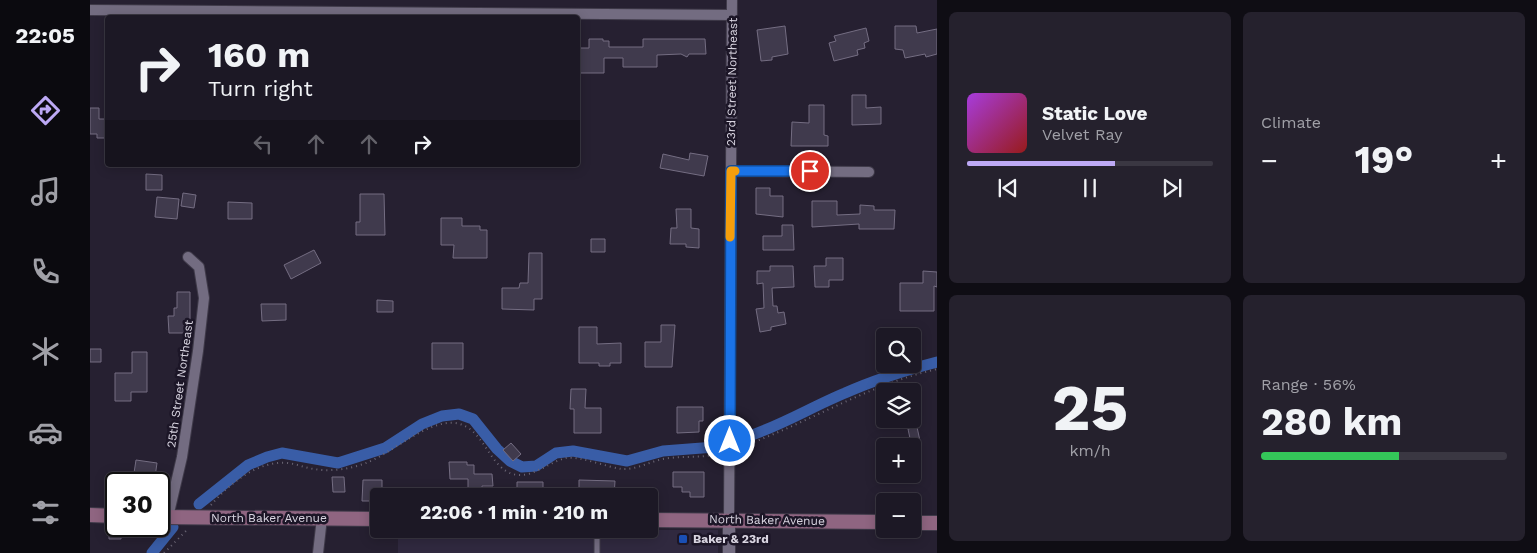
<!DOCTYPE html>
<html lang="en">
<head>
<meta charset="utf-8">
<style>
  :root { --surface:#1c1825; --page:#25212d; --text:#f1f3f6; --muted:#a0a0a7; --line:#3a3742; --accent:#bda9f5 }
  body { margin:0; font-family:"Work Sans",sans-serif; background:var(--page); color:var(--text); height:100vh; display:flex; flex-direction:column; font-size:19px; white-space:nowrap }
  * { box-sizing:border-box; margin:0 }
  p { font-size:16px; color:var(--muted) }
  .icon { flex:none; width:28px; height:28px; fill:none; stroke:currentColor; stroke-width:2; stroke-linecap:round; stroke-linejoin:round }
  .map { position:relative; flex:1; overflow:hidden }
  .drawer { display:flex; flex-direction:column; gap:12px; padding:12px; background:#0f0d14; width:600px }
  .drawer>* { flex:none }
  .guide { position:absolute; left:15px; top:15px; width:475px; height:152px; border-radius:5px; box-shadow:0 2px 12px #0003,0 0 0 1px var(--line); background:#1c1825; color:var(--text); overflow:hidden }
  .tools { position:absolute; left:786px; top:328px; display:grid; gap:10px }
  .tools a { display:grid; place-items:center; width:45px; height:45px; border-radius:5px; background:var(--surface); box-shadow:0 2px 12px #0003,0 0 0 1px var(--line); font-size:25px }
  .speed { position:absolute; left:15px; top:472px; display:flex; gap:10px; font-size:25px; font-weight:700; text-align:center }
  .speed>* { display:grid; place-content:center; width:65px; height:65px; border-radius:50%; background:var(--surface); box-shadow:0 2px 12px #0003,0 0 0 1px var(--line); line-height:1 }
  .speed .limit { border:2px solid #111; border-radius:8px; background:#fff; color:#111 }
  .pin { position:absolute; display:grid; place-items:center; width:42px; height:42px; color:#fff; margin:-21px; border:2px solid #fff; border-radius:50%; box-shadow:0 1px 5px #0007 }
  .me { position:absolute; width:55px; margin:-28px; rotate:0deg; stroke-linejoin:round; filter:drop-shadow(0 0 4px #0008) }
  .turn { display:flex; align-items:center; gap:18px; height:105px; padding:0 20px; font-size:22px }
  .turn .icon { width:65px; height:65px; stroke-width:2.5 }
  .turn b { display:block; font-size:35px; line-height:42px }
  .lanes { display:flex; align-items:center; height:48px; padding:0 20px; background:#0003; justify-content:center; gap:25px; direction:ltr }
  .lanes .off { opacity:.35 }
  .big { font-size:38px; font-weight:700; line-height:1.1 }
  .drawer .card { flex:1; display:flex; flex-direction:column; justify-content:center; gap:8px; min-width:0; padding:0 18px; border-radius:8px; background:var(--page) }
  .drawer .dial { align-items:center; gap:0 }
  .dial b { font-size:65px; line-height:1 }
  .song { display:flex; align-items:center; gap:15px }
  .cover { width:60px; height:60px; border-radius:8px; background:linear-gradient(135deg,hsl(280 70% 55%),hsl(0 70% 35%)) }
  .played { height:5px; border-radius:2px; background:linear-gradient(90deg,var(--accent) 60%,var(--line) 60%) }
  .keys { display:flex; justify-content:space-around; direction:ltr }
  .heat { display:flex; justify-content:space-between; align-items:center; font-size:28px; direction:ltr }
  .charge { height:8px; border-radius:4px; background:linear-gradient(90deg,#34c759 56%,var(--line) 0) }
  .drawer .tiles { flex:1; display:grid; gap:12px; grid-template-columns:repeat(2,1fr) }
  .trip { position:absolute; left:280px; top:488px; width:288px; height:50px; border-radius:5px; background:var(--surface); box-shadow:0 2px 12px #0003,0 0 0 1px var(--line); font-weight:700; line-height:50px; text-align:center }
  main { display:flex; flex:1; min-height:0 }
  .tabs { display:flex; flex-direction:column; width:90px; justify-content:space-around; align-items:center; background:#0b0a0f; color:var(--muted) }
  .tabs .icon { width:35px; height:35px }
  .tabs .selected { color:var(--accent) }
  .tabs b { font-size:22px; color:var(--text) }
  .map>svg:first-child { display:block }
  .built { fill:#30293f }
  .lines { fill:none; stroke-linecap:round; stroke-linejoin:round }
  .canal { stroke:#395da7; stroke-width:11 }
  .building { fill:#403a4d; stroke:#746d82 }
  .service-casing { stroke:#3f3a49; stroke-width:7 }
  .minor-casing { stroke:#3f3a49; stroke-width:12 }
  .tertiary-casing { stroke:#3f3a49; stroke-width:14 }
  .secondary-casing { stroke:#3f3a49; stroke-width:16 }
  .path { stroke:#6b6675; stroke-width:2; stroke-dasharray:1 4; stroke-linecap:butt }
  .service { stroke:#736c81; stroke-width:5 }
  .minor { stroke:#736c81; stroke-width:10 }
  .tertiary { stroke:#736c81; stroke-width:12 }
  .secondary { stroke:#8f6581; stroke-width:14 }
  .route-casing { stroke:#114b97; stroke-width:12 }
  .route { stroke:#1a73e8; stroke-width:9 }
  .slow { stroke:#f59e0b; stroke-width:9 }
  .transit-dot { fill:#1a4fb4; stroke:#1c1627; stroke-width:2 }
  .labels { text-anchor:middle; stroke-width:5; stroke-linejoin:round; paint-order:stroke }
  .street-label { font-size:12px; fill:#d9d5e1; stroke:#1c1627 }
  .poi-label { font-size:12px; font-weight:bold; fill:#d9d5e1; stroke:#1c1627; text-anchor:start }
</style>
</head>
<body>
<main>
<nav class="tabs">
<b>22:05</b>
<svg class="icon selected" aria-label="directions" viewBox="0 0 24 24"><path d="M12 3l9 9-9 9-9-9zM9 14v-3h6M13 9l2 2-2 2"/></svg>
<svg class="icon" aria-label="music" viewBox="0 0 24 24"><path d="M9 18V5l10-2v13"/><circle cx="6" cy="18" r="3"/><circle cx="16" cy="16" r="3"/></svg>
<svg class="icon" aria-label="phone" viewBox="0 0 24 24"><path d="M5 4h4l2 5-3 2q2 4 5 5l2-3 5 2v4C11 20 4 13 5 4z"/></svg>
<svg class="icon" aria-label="climate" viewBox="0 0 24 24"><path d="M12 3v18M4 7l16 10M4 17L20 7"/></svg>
<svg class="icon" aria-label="car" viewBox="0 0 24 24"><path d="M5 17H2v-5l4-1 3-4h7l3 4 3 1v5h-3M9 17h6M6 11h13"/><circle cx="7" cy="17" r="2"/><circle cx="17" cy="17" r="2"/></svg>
<svg class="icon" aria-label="filters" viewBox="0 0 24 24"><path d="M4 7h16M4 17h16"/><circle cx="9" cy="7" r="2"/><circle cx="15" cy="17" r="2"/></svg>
</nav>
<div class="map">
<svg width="847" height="553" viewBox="0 0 847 553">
  <rect width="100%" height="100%" fill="#262031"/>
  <path class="built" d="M308 530H628V553H308Z"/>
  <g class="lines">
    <path class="canal" d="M656 437C691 426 721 407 755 393 784 380 816 370 847 362
      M109 504 158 465 177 457 192 453 248 463 295 448 332 424 352 416 369 414 383 419 407 449 420 461 432 467 446 466 466 453 483 451 537 461 573 451 625 447
      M62 553 83 527"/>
  </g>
  <path class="building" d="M695 26 698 54 682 57V60L671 61 667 30Z
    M805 26H826L827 33 847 29V54L836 57 835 54 815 58 813 50 805 49Z
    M776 28 779 41 774 43 775 48 767 50 768 55 744 61 739 43 746 41 744 36Z
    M499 39H513V41H519V47H553V39H615L616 54H599L597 57 591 54 567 55V67H533V58H514V73H488V51L489 48H499Z
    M762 95H776V108L791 107V124L762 125Z
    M719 105H734V135L738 136V146H701L702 122 719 123Z
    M0 108H9V119H18L17 138H7V134H0Z
    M600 153 618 156 614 176 570 168 573 154 599 160Z
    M56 174 72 175V190H56Z
    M666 188H680V196H693V217L666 214Z
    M93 193 106 195 104 208 91 206Z
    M270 194H294L295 235H266V222H270Z
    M67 197 89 199 87 219 65 217Z
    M722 201H747V215L770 214V205L784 206V210H805L804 229H769V224L722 227Z
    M138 202 162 203V219H138Z
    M586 209H601V228L609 229V248L596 247V244H580L581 228H587Z
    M351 218H372V226H390V230H397V258H363L364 245H351Z
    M692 225H703L704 250H673V236H692Z
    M501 239H515V252H501Z
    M224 250 231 263 201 279 194 265Z
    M439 253H452V299H444V310L412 309V288H429L430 283H438Z
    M736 258H753V280H739V287H725L724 266H736Z
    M680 266H703L704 287 682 288 683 306H687L688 313 694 312 696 324 681 327V330L670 332 666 309 674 308 673 283 667 284V271H680Z
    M833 271 847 272V287L844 286V311H810V283H833Z
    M87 292H100V333H79L78 316H84V308H87Z
    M287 300 303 301V312H287Z
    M171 304H196V320L172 321Z
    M571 325H585L582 367H555V342H571Z
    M489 327H507V344L531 343V363H520V366H509V363H489Z
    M342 343H373V369H342Z
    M0 349H11V362H0Z
    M42 352H57V392H41V401H25V373H42Z
    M481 389H496L495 408H511V433H484V409H480Z
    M587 407H613V421H609V432L587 433Z
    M827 427 830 441 821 443 818 429Z
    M421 443 431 454 423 461 413 450Z
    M46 460 67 463 64 484H35L37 472 44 473Z
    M359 462H377V465H384V474H402L403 486H392V493L378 494V479H360Z
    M583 472H614V497H600V492H592V487H583Z
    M242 477H254L255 492H243Z
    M273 480H292V496H289V501H272Z
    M489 480 525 481 524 496H489Z
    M427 482H453V496H427Z
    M19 528H31V539H19Z"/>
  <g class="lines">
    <defs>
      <path id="service" d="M507 529V553"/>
      <path id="minor" d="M0 10 642 15
        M641 171 779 172
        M78 517 92 457 108 351 114 298 109 267 98 257
        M639 519 642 0
        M228 553 232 518"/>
      <path id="tertiary" d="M639 553V519"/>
      <path id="secondary" d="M0 515 26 516
        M69 517 289 519
        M559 520 795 522
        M822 523H847"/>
    </defs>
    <use href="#service" class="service-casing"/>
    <use href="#minor" class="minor-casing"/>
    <use href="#tertiary" class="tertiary-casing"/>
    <use href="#secondary" class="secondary-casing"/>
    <path class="path" d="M650 447C717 424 777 385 847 369
      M121 505C139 484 168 460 198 463 207 464 215 468 224 469 241 472 260 469 276 463 302 453 337 420 365 423 391 426 397 459 416 471 437 484 457 462 476 458 491 456 516 467 532 469 549 470 563 459 580 458 596 456 612 458 628 454
      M74 553 97 530"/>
    <use href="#service" class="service"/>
    <use href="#minor" class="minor"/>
    <use href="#tertiary" class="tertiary"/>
    <use href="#secondary" class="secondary"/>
  </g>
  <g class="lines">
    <defs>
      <path id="route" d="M640 441 641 171H720"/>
    </defs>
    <use href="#route" class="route-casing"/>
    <use href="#route" class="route"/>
    <path class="slow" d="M640 237 641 171H645"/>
  </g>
  <rect class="transit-dot" x="588" y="534" width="10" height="10" rx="2.5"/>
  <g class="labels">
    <g class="street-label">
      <text transform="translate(642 82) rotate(-89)" y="4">23rd Street Northeast</text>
      <text transform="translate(90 384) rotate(-82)" y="4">25th Street Northeast</text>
      <text x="179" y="522">North Baker Avenue</text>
      <text transform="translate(677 520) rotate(1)" y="4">North Baker Avenue</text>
    </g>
    <g class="poi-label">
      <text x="603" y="543">Baker &amp; 23rd</text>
    </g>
  </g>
</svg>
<div class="tools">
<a><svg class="icon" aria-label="search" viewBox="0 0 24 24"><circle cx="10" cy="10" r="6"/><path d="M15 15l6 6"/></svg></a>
<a><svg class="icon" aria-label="layers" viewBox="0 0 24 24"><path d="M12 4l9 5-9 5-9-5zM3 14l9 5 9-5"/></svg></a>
<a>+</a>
<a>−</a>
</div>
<div class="speed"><div class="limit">30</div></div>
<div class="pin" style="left:720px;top:171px;background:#d93025"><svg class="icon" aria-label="arrive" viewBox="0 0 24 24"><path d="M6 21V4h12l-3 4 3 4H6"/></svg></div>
<svg class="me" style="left:640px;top:441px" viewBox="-20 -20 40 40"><circle r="17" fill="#1a73e8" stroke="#fff" stroke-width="3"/><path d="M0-11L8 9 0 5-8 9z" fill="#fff"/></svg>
<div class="trip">22:06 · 1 min · 210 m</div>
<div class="guide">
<div class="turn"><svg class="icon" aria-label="right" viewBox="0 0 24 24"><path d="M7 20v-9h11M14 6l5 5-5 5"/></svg><div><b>160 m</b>Turn right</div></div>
<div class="lanes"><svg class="icon off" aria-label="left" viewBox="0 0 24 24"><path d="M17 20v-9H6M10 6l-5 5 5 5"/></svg><svg class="icon off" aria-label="ahead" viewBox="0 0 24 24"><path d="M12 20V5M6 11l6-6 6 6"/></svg><svg class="icon off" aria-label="ahead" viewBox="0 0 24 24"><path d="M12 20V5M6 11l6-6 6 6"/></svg><svg class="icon" aria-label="right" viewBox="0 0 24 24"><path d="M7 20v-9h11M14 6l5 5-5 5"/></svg></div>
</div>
</div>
<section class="drawer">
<div class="tiles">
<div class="card">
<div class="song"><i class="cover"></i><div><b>Static Love</b><p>Velvet Ray</p></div></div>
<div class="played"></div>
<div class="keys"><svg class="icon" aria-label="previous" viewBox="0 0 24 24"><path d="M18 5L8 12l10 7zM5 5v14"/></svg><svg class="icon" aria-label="pause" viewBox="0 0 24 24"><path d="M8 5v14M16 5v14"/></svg><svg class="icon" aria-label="next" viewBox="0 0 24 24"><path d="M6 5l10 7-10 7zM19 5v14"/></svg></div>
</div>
<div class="card"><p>Climate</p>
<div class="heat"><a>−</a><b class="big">19°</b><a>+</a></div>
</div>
<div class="card dial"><b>25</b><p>km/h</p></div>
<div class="card"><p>Range · 56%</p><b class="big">280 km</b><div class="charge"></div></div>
</div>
</section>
</main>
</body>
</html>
